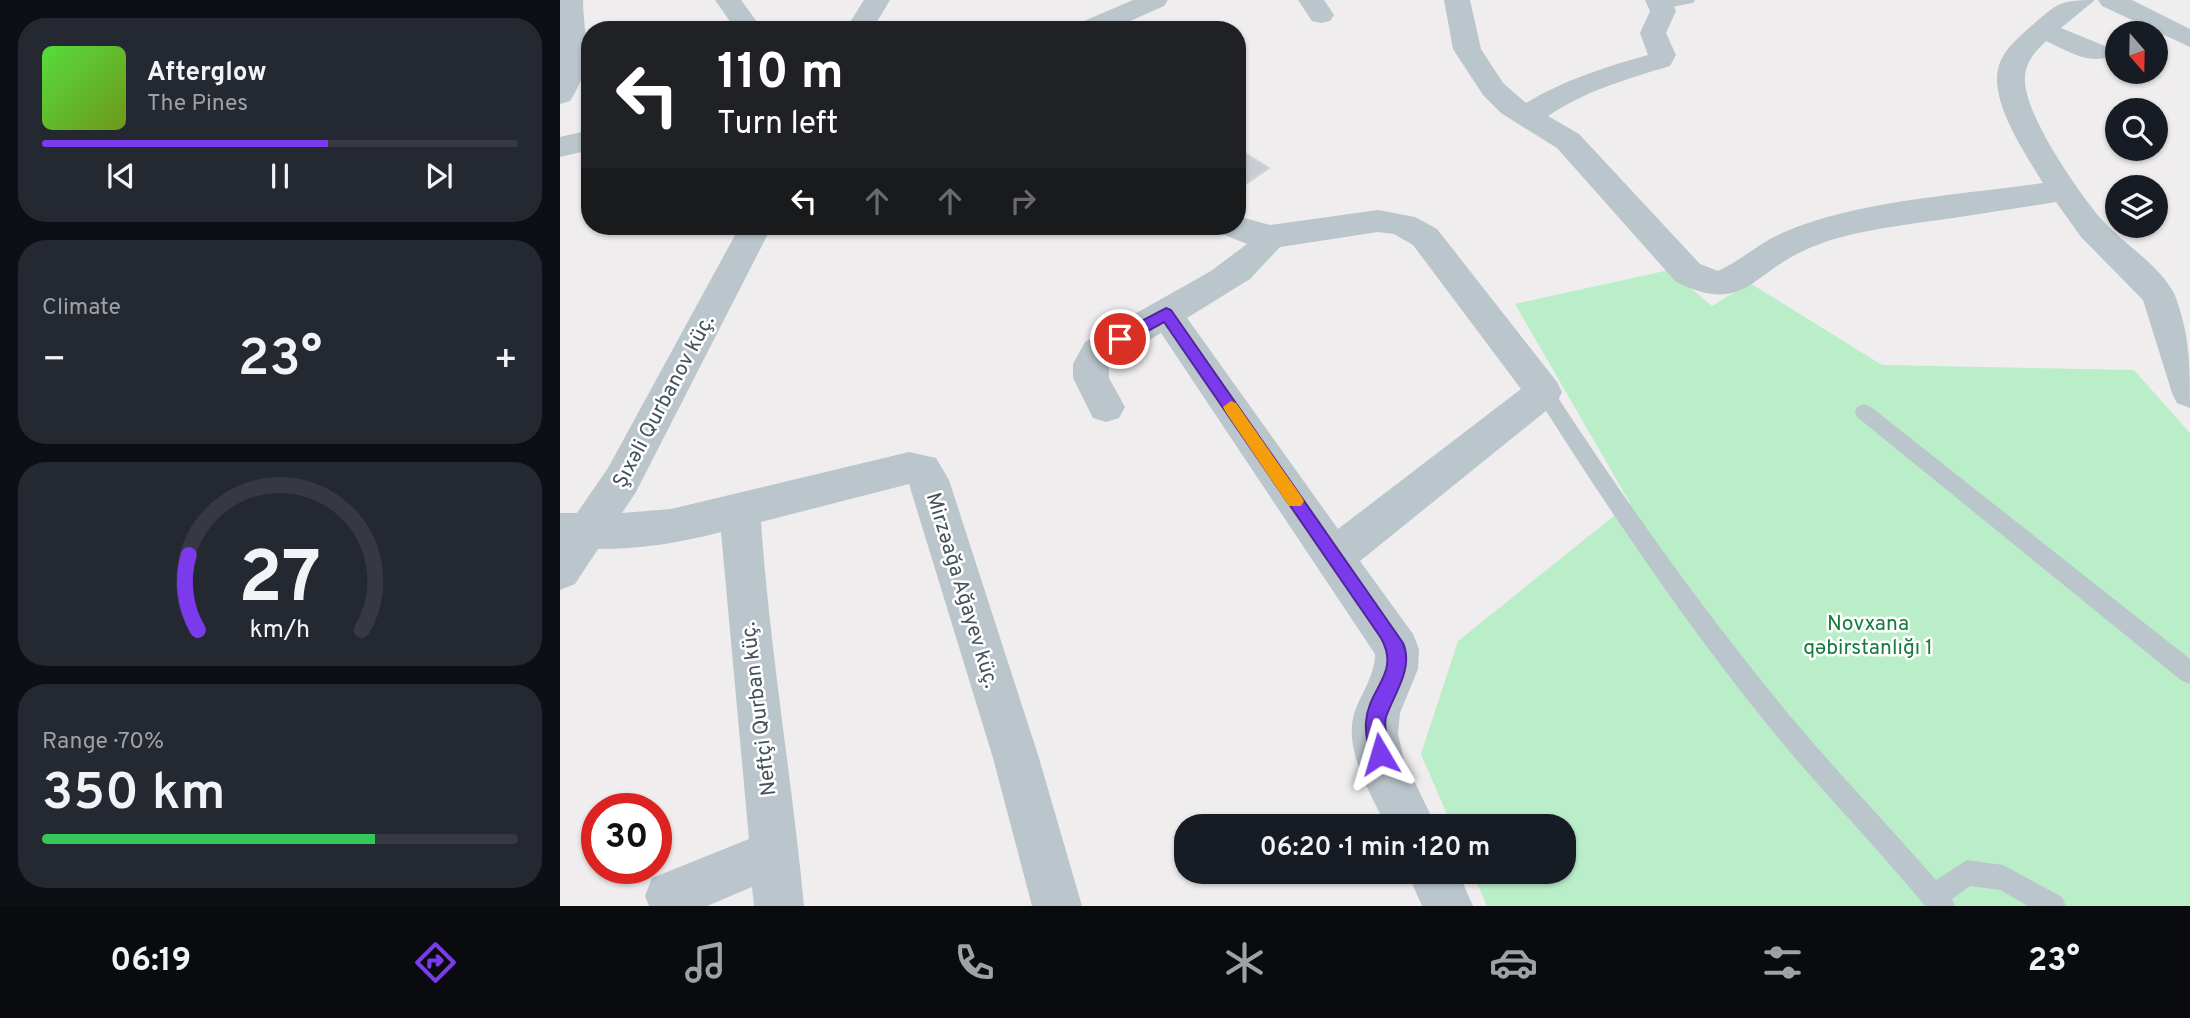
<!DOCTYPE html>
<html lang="en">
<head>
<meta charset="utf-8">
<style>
  :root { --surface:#171b24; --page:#242831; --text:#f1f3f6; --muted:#9ea1a6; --line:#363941; --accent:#7c3aed }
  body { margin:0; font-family:Overpass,sans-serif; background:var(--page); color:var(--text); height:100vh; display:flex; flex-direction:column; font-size:26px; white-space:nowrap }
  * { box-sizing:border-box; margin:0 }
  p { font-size:23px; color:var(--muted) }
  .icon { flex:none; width:38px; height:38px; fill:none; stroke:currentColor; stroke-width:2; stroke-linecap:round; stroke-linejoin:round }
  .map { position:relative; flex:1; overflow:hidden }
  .panel { display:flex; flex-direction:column; gap:18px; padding:18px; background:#0d0f14; width:560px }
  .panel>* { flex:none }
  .guide { position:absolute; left:21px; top:21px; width:665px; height:214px; border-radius:28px; box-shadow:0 2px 5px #0004; background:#202124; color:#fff; overflow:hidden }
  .needle { width:46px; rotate:160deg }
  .fabs { position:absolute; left:1545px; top:21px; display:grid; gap:14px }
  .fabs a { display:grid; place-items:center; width:63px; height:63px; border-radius:50%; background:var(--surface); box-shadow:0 2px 5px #0004; font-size:35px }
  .speed { position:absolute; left:21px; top:793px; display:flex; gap:14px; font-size:35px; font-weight:700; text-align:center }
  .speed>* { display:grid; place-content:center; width:91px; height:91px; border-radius:50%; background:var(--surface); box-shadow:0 2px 5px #0004; line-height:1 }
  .speed .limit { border:10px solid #d22; background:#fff; color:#111 }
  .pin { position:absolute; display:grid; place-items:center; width:60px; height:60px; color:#fff; margin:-30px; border:4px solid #fff; border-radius:50%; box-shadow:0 2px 7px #0007 }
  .me { position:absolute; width:77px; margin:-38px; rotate:353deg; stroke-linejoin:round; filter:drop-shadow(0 0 5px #0008) }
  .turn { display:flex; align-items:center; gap:24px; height:147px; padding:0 21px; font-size:32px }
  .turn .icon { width:91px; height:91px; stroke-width:2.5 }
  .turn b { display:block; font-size:49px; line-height:60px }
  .lanes { display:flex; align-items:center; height:66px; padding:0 21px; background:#0003; justify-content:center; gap:35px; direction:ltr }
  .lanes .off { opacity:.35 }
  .big { font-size:52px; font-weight:600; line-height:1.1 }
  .panel .widget { flex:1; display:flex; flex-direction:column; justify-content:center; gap:10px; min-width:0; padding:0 24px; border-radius:28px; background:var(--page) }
  .panel .dial { align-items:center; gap:0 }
  .dial svg { height:182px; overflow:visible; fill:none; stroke:var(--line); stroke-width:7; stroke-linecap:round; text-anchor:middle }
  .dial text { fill:var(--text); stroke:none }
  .song { display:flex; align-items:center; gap:21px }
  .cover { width:84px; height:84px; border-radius:10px; background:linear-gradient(135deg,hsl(110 70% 55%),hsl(80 70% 35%)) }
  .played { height:7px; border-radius:4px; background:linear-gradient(90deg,var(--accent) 60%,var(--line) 60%) }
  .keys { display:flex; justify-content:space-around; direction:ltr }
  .heat { display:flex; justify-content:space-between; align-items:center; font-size:38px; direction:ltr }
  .charge { height:10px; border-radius:5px; background:linear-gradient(90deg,#34c759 70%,var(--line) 0) }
  .trip { position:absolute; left:614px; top:814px; width:402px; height:70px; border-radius:28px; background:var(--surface); box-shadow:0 2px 5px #0004; font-weight:600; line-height:70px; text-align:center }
  .menu { display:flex; height:112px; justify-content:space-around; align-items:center; background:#090b0e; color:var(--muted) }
  .menu .icon { width:49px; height:49px }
  .menu .on { color:var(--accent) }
  .menu b { font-size:32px; color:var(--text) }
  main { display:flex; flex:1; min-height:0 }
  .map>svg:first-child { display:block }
  .green { fill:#baeec9 }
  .building { fill:#c9ccd2; stroke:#d1d4d8; stroke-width:2 }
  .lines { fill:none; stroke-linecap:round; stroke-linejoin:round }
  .lane { fill:#bbc6cc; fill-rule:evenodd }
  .street { fill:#bbc6cc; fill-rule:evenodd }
  .route { fill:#7c3aed; stroke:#51269a; stroke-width:2 }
  .slow { fill:#f59e0b }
  .labels { text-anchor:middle; stroke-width:5; stroke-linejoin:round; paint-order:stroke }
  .street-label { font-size:21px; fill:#45525a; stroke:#fff }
  .park-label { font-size:21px; fill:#177a3f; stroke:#fff }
</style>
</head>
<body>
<main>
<section class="panel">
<div class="widget">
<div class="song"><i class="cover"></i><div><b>Afterglow</b><p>The Pines</p></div></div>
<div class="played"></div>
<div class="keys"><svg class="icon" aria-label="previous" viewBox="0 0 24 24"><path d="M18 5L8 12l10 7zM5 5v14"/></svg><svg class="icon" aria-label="pause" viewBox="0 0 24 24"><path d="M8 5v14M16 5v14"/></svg><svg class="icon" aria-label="next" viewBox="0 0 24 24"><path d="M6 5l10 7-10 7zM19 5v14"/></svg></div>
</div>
<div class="widget"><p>Climate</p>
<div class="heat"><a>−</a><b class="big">23°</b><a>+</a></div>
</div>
<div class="widget dial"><svg viewBox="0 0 100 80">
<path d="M14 69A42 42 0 1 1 86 69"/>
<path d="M14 69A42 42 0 0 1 10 36" stroke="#7c3aed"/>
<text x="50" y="56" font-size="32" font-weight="700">27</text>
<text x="50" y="72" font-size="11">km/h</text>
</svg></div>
<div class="widget"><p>Range · 70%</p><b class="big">350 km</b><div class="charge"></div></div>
</section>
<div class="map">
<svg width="1630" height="906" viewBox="0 0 1630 906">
  <rect width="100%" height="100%" fill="#efeded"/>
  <path class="green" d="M1109 270 1152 306 1190 283 1322 365 1574 370 1630 433V906H927L912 872H1004V826H892L861 754 898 641 1070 503 955 304Z"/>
  <path class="building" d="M677 148 709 168 677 190Z"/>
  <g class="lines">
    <path class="lane" d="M1106 0H1135L1133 3 1100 9 1093 5Z
      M984 385 991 387C1065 501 1144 612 1231 717 1278 773 1328 825 1376 880L1407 860 1443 865 1502 897 1506 906H1468L1440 890 1410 886 1392 899 1395 906H1365C1317 847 1263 793 1215 734 1128 628 1051 513 977 397L975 392 977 387Z
      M1304 404 1311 407 1630 659V684L1622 681 1297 417 1295 412 1297 407Z"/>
    <path class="street" d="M0 0H23C24 42 35 63 10 101L0 104Z
      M155 0H181L203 30H176Z
      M304 0H330L312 30H285Z
      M573 0H608L604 6 550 30H514L517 24Z
      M738 0H764L774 15 770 21 761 23 752 21Z
      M884 0H910L921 49 943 83 966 103C1004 80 1045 67 1088 55L1080 33 1090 11 1085 0H1111L1116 11 1106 33 1116 55 1110 66C1067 79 1025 91 988 116L1019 134 1140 264 1158 271C1180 261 1199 243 1222 233 1298 200 1401 195 1483 183 1465 153 1424 95 1441 60 1447 47 1459 37 1469 28 1497 4 1498 0 1535 0L1501 28 1545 46 1549 52 1545 58C1525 63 1504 49 1486 41 1475 52 1466 61 1465 77 1462 112 1520 195 1543 221 1566 246 1597 263 1614 293 1630 334 1630 364 1630 408L1617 403 1612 393 1583 300 1521 237 1496 202C1452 209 1408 216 1364 222 1324 228 1282 233 1245 250 1190 275 1184 315 1116 282L997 148 941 113 923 95 893 49Z
      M1538 0H1572L1630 29V47L1542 6Z
      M30 130V150L0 157V137Z
      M818 210 855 217 877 229 997 382 1002 392 997 402 800 561 853 634 859 649 858 669 840 713 838 734 844 760 876 826H826C811 794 782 748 795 711 802 692 815 675 815 654L601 333 549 365V378L565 407 559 418 546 422 533 418 513 378V364L525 342 651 271 687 244 662 234 657 226H677V216L710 225ZM818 232 834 234 853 245 961 389 778 529 627 318 690 279 720 247Z
      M180 226H212L76 492 62 513 111 509 349 452 376 458 389 480 479 758 522 906H472L433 758 349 484 201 522C210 651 232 779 244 906H194L192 887 147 906H89L85 896 92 878 189 839 161 532C119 543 81 549 38 549L15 584 0 590V513H17L48 468Z
      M847 872H898L913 906H862Z"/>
  </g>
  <path class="route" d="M606 308 611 310 843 643C854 668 834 694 826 717 822 731 832 747 827 761L820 764 813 761C809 751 805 734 806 722 808 688 841 674 821 638L604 322 566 343 560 345 553 339 555 335Z"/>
  <path class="slow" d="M671 401 676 403 741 496 744 501 741 506H729L665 411 663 407Z"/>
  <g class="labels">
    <g class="street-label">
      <text transform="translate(103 401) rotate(-62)" y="7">Şıxəli Qurbanov küç.</text>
      <text transform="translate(403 590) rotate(73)" y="7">Mirzəağa Ağayev küç.</text>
      <text transform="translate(198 709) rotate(-97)" y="7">Neftçi Qurban küç.</text>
    </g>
    <g class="park-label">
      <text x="1308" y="630">Novxana<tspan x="1308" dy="24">qəbirstanlığı 1</tspan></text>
    </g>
  </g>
</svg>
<div class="fabs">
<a><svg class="needle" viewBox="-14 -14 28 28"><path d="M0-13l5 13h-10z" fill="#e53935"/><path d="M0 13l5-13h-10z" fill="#9ea1a6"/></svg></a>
<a><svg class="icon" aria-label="search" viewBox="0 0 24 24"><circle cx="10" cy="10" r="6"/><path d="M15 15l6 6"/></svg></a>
<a><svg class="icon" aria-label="layers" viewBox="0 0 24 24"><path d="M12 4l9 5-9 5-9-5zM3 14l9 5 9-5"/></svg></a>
</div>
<div class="speed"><div class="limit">30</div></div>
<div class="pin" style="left:560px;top:339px;background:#d93025"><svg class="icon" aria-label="arrive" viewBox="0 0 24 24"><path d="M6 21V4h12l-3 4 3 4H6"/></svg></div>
<svg class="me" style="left:820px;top:754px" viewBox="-20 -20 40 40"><path d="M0-17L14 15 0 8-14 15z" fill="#7c3aed" stroke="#fff" stroke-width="4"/></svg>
<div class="trip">06:20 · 1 min · 120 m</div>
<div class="guide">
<div class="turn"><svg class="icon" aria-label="left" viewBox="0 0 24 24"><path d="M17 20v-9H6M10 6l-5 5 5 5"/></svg><div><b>110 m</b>Turn left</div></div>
<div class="lanes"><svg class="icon" aria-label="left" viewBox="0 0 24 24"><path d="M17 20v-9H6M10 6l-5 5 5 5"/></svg><svg class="icon off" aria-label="ahead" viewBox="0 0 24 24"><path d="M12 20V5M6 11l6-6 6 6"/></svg><svg class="icon off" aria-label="ahead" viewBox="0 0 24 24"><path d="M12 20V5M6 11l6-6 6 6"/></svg><svg class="icon off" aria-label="right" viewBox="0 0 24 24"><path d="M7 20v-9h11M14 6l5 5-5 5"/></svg></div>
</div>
</div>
</main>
<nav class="menu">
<b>06:19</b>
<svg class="icon on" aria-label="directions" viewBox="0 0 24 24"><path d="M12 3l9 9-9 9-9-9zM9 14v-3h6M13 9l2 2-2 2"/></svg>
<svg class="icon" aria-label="music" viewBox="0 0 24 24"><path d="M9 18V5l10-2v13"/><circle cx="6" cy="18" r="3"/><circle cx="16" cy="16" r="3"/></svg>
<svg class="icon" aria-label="phone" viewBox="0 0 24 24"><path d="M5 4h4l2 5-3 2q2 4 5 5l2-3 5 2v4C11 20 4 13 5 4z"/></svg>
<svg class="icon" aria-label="climate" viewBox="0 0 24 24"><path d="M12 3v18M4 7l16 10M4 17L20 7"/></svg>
<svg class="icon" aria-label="car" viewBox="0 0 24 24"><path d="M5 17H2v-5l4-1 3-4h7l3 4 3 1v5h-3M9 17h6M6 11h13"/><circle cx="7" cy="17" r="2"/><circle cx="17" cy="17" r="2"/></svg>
<svg class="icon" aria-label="filters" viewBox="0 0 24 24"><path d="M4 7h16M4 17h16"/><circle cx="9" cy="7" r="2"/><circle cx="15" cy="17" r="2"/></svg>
<b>23°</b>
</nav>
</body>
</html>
